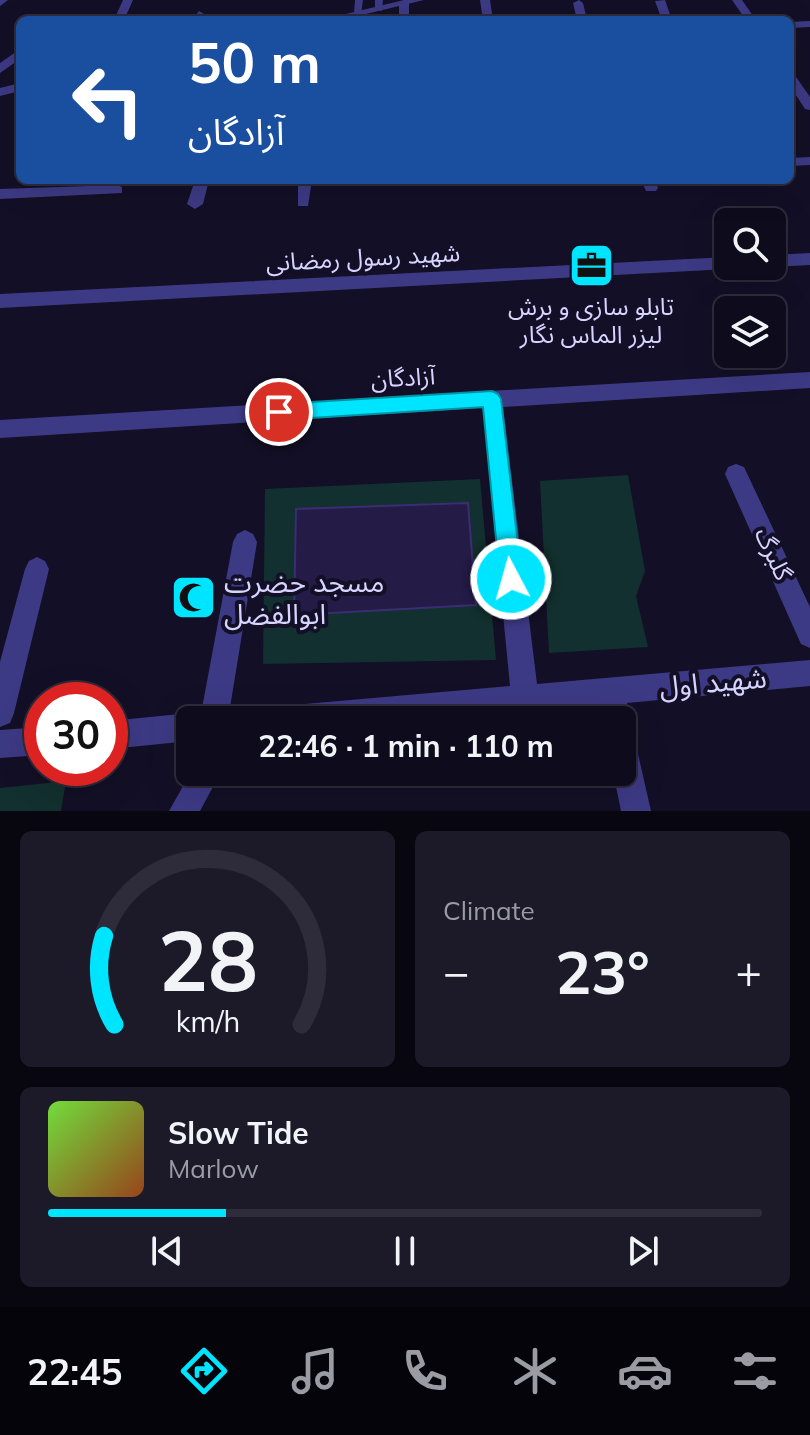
<!DOCTYPE html>
<html lang="en">
<head>
<meta charset="utf-8">
<style>
  :root { --surface:#0e0b1c; --page:#1c1929; --text:#f1f3f6; --muted:#9b9ba3; --line:#2e2b3b; --accent:#00e5ff }
  body { margin:0; font-family:Mulish,"Noto Sans Arabic",sans-serif; background:var(--page); color:var(--text); height:100vh; display:flex; flex-direction:column; font-size:30px; white-space:nowrap }
  * { box-sizing:border-box; margin:0 }
  p { font-size:26px; color:var(--muted) }
  .icon { flex:none; width:44px; height:44px; fill:none; stroke:currentColor; stroke-width:2; stroke-linecap:round; stroke-linejoin:round }
  .map { position:relative; height:811px; overflow:hidden }
  .details { display:flex; flex-direction:column; gap:20px; padding:20px; background:#08060f; flex:1 }
  .details>* { flex:none }
  .banner { position:absolute; left:16px; top:16px; width:778px; height:168px; border-radius:12px; box-shadow:0 8px 32px #0002,0 0 0 2px var(--line); background:#1a4fa0; color:#fff; overflow:hidden }
  .tools { position:absolute; left:714px; top:208px; display:grid; gap:16px }
  .tools a { display:grid; place-items:center; width:72px; height:72px; border-radius:12px; background:var(--surface); box-shadow:0 8px 32px #0002,0 0 0 2px var(--line); font-size:40px }
  .speed { position:absolute; left:24px; top:682px; display:flex; gap:16px; font-size:40px; font-weight:700; text-align:center }
  .speed>* { display:grid; place-content:center; width:104px; height:104px; border-radius:50%; background:var(--surface); box-shadow:0 8px 32px #0002,0 0 0 2px var(--line); line-height:1 }
  .speed .limit { border:12px solid #d22; background:#fff; color:#111 }
  .pin { position:absolute; display:grid; place-items:center; width:68px; height:68px; color:#fff; margin:-34px; border:4px solid #fff; border-radius:50%; box-shadow:0 2px 8px #0007 }
  .me { position:absolute; width:88px; margin:-44px; rotate:354deg; stroke-linejoin:round; filter:drop-shadow(0 0 6px #0008) }
  .turn { display:flex; align-items:center; gap:28px; height:168px; padding:0 40px; font-size:36px }
  .turn .icon { width:104px; height:104px; stroke-width:2.5 }
  .turn b { display:block; font-size:56px; line-height:68px }
  .big { font-size:60px; font-weight:700; line-height:1.1 }
  .details .widget { flex:1; display:flex; flex-direction:column; justify-content:center; gap:12px; min-width:0; padding:0 28px; border-radius:12px; background:var(--page) }
  .details .dial { align-items:center; gap:0 }
  .dial svg { height:208px; overflow:visible; fill:none; stroke:var(--line); stroke-width:7; stroke-linecap:round; text-anchor:middle }
  .dial text { fill:var(--text); stroke:none }
  .song { display:flex; align-items:center; gap:24px }
  .cover { width:96px; height:96px; border-radius:12px; background:linear-gradient(135deg,hsl(100 70% 55%),hsl(20 70% 35%)) }
  .played { height:8px; border-radius:4px; background:linear-gradient(90deg,var(--accent) 25%,var(--line) 25%) }
  .keys { display:flex; justify-content:space-around; direction:ltr }
  .heat { display:flex; justify-content:space-between; align-items:center; font-size:44px; direction:ltr }
  .details .tiles { flex:1; display:grid; gap:20px; grid-template-columns:1fr 1fr }
  .widget:last-child { grid-column:span 2 }
  .trip { position:absolute; left:176px; top:706px; width:460px; height:80px; border-radius:12px; background:var(--surface); box-shadow:0 8px 32px #0002,0 0 0 2px var(--line); font-weight:700; line-height:80px; text-align:center }
  .tab-bar { display:flex; height:128px; justify-content:space-around; align-items:center; background:#06040b; color:var(--muted) }
  .tab-bar .icon { width:56px; height:56px }
  .tab-bar .selected { color:var(--accent) }
  .tab-bar b { font-size:36px; color:var(--text) }
  .map>svg:first-child { display:block }
  .green { fill:#12302f }
  .building { fill:#241b47; stroke:#3b2d73; stroke-width:2 }
  .lines { fill:none; stroke-linecap:round; stroke-linejoin:round }
  .service { fill:#3d3a85; fill-rule:evenodd }
  .minor { fill:#3d3a85; fill-rule:evenodd }
  .tertiary { fill:#3d3a85; fill-rule:evenodd }
  .route { fill:#00e5ff; stroke:#0095a6; stroke-width:2 }
  .labels { text-anchor:middle; stroke-width:8; stroke-linejoin:round; paint-order:stroke }
  .street-label { font-size:24px; fill:#d9d4ff; stroke:#130f26 }
  .poi-label { font-size:24px; fill:#d9d4ff; stroke:#130f26 }
  .near-poi-label { font-size:28px; fill:#d9d4ff; stroke:#130f26; text-anchor:start }
  .near-street-label { font-size:28px; fill:#d9d4ff; stroke:#130f26 }
</style>
</head>
<body>
<div class="map">
<svg width="810" height="811" viewBox="0 0 810 811">
  <rect width="100%" height="100%" fill="#130f26"/>
  <path class="green" d="M628 475 645 571 636 596 648 647 549 653 540 481Z
    M480 479 496 660 263 664 265 489Z
    M66 781 61 811H0V788Z"/>
  <path class="building" d="M468 503 476 605 294 615 296 509Z"/>
  <g class="lines">
    <path class="service" d="M355 0H363L361 15 354 13Z
      M375 0H383L382 11 375 9Z"/>
    <path class="minor" d="M0 0H8L0 6Z
      M123 0H133L124 20H114Z
      M405 0 409 3V20H399V3Z
      M480 0H490L493 20H483Z
      M579 0 583 3 587 20H577L573 3Z
      M732 0H742L756 20H746Z
      M655 1 665 0 672 20H662Z
      M199 11 204 14 202 20H192Z
      M810 21V27L790 28V22Z
      M20 49V59L0 73V63Z
      M790 73 794 74 810 97V110L805 109 790 86Z
      M810 157V165L790 166V158Z
      M195 180H209L203 204 195 209 187 204Z
      M298 180H312L308 206H298Z
      M641 180H655L658 188 656 191H646Z
      M117 185 122 187V193L0 199V189Z
      M810 253V265L772 267 769 266H772V255Z
      M728 257V266H735L728 269 0 308V294Z
      M810 372V388L503 407 537 684 810 660V686L627 703 631 720 623 731 632 735 636 745 651 811H621L613 772H622V720H603L600 705 434 720H268L272 710 282 706 510 686 483 408 0 438V420Z
      M736 464 744 467 810 607V648L801 644 725 474 728 467Z
      M245 530 253 534 257 542 228 720H190V741L110 749V721L190 713 200 719 233 542 237 534Z
      M37 557 45 561 49 569 14 713 10 723 0 727V662L25 569 29 561Z
      M42 727V755L0 758V730Z
      M191 772H221L200 811H169Z"/>
    <path class="tertiary" d="M404 0H424L341 20H321Z
      M20 83V91L0 96V88Z"/>
  </g>
  <path class="route" d="M492 391 498 394 501 399 522 579 519 587 511 590 504 587 500 579 483 407 279 420 272 417 269 412 272 406 279 404Z"/>
  <defs>
    <symbol id="office-square" viewBox="-11 -11 22 22"><rect x="-9" y="-9" width="18" height="18" rx="4" fill="#00e5ff" stroke="#130f26"/><path d="M-6-3h4V-5.5h4V-3h4V5H-6ZM-1-4.5V-3h2v-1.5ZM-6 0V1H6V0Z" fill="#111"/></symbol>
    <symbol id="mosque-square" viewBox="-11 -11 22 22"><rect x="-9" y="-9" width="18" height="18" rx="4" fill="#00e5ff" stroke="#130f26"/><path d="M3.5-4.9A6 6 0 1 0 3.5 4.9A5 5 0 1 1 3.5-4.9Z" fill="#111"/></symbol>
  </defs>
  <g fill-rule="evenodd">
    <use href="#office-square" x="566" y="240" width="51" height="51"/>
    <use href="#mosque-square" x="168" y="572" width="51" height="51"/>
  </g>
  <g class="labels">
    <g class="street-label">
      <text transform="translate(363 258) rotate(-3)" y="8">شهید رسول رمضانی</text>
      <text transform="translate(403 378) rotate(-3)" y="8">آزادگان</text>
      <text transform="translate(773 554) rotate(65)" y="8">گلبرگ</text>
    </g>
    <g class="poi-label">
      <text x="591" y="315">تابلو سازی و برش<tspan x="591" dy="28">لیزر الماس نگار</tspan></text>
    </g>
    <g class="near-poi-label">
      <text x="224" y="592">مسجد حضرت<tspan x="224" dy="32">ابوالفضل</tspan></text>
    </g>
    <g class="near-street-label">
      <text transform="translate(713 682) rotate(-5)" y="10">شهید اول</text>
    </g>
  </g>
</svg>
<div class="tools">
<a><svg class="icon" aria-label="search" viewBox="0 0 24 24"><circle cx="10" cy="10" r="6"/><path d="M15 15l6 6"/></svg></a>
<a><svg class="icon" aria-label="layers" viewBox="0 0 24 24"><path d="M12 4l9 5-9 5-9-5zM3 14l9 5 9-5"/></svg></a>
</div>
<div class="speed"><div class="limit">30</div></div>
<div class="pin" style="left:279px;top:412px;background:#d93025"><svg class="icon" aria-label="arrive" viewBox="0 0 24 24"><path d="M6 21V4h12l-3 4 3 4H6"/></svg></div>
<svg class="me" style="left:511px;top:579px" viewBox="-20 -20 40 40"><circle r="17" fill="#00e5ff" stroke="#fff" stroke-width="3"/><path d="M0-11L8 9 0 5-8 9z" fill="#fff"/></svg>
<div class="trip">22:46 · 1 min · 110 m</div>
<div class="banner">
<div class="turn"><svg class="icon" aria-label="left" viewBox="0 0 24 24"><path d="M17 20v-9H6M10 6l-5 5 5 5"/></svg><div><b>50 m</b>آزادگان</div></div>
</div>
</div>
<section class="details">
<div class="tiles">
<div class="widget dial"><svg viewBox="0 0 100 80">
<path d="M14 69A42 42 0 1 1 86 69"/>
<path d="M14 69A42 42 0 0 1 10 35" stroke="#00e5ff"/>
<text x="50" y="56" font-size="32" font-weight="700">28</text>
<text x="50" y="72" font-size="11">km/h</text>
</svg></div>
<div class="widget"><p>Climate</p>
<div class="heat"><a>−</a><b class="big">23°</b><a>+</a></div>
</div>
<div class="widget">
<div class="song"><i class="cover"></i><div><b>Slow Tide</b><p>Marlow</p></div></div>
<div class="played"></div>
<div class="keys"><svg class="icon" aria-label="previous" viewBox="0 0 24 24"><path d="M18 5L8 12l10 7zM5 5v14"/></svg><svg class="icon" aria-label="pause" viewBox="0 0 24 24"><path d="M8 5v14M16 5v14"/></svg><svg class="icon" aria-label="next" viewBox="0 0 24 24"><path d="M6 5l10 7-10 7zM19 5v14"/></svg></div>
</div>
</div>
</section>
<nav class="tab-bar">
<b>22:45</b>
<svg class="icon selected" aria-label="directions" viewBox="0 0 24 24"><path d="M12 3l9 9-9 9-9-9zM9 14v-3h6M13 9l2 2-2 2"/></svg>
<svg class="icon" aria-label="music" viewBox="0 0 24 24"><path d="M9 18V5l10-2v13"/><circle cx="6" cy="18" r="3"/><circle cx="16" cy="16" r="3"/></svg>
<svg class="icon" aria-label="phone" viewBox="0 0 24 24"><path d="M5 4h4l2 5-3 2q2 4 5 5l2-3 5 2v4C11 20 4 13 5 4z"/></svg>
<svg class="icon" aria-label="climate" viewBox="0 0 24 24"><path d="M12 3v18M4 7l16 10M4 17L20 7"/></svg>
<svg class="icon" aria-label="car" viewBox="0 0 24 24"><path d="M5 17H2v-5l4-1 3-4h7l3 4 3 1v5h-3M9 17h6M6 11h13"/><circle cx="7" cy="17" r="2"/><circle cx="17" cy="17" r="2"/></svg>
<svg class="icon" aria-label="filters" viewBox="0 0 24 24"><path d="M4 7h16M4 17h16"/><circle cx="9" cy="7" r="2"/><circle cx="15" cy="17" r="2"/></svg>
</nav>
</body>
</html>
